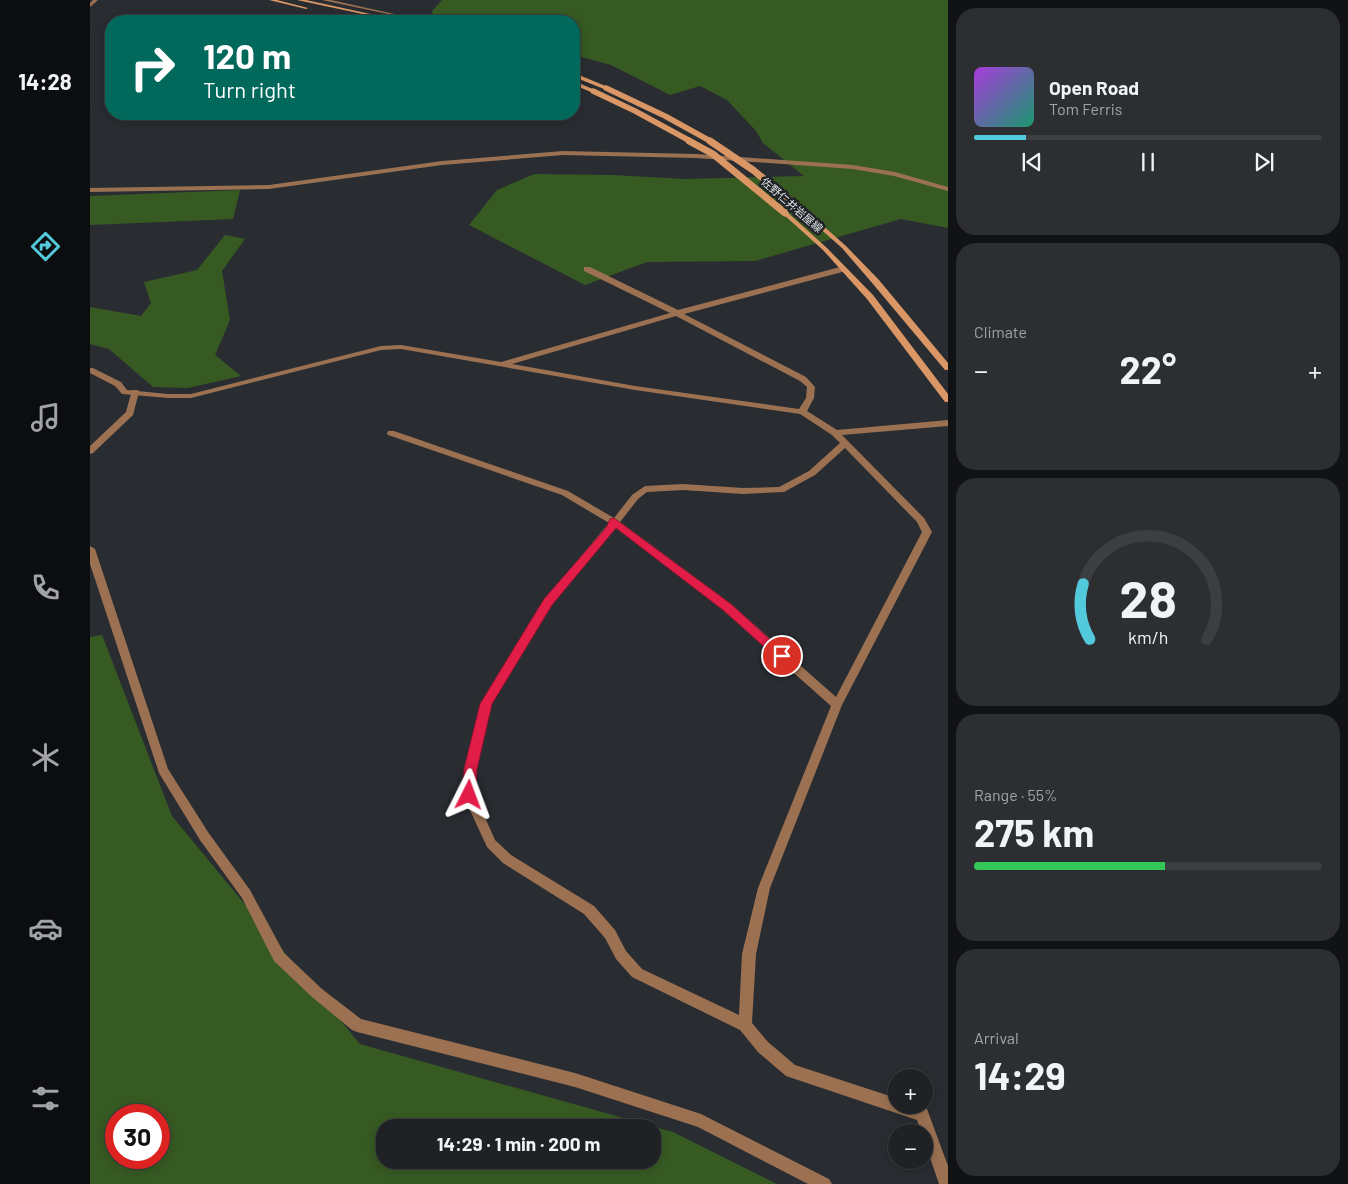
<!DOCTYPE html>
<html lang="en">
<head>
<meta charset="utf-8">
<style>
  :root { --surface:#1f2125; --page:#2c2e32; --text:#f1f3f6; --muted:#a1a3a7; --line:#3c3e42; --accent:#53cadc }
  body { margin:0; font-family:Barlow,"Noto Sans JP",sans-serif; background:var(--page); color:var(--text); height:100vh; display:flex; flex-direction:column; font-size:19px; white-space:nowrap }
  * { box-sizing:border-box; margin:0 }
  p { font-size:16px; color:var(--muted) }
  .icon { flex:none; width:28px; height:28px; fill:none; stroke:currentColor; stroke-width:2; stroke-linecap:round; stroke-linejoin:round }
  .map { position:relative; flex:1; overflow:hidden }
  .panel { display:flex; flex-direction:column; gap:8px; padding:8px; background:#111214; width:400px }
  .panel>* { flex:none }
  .guide { position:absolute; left:15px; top:15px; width:475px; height:105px; border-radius:20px; box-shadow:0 2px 12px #0003,0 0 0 1px var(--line); background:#00695c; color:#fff; overflow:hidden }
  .fabs { position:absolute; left:798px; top:1069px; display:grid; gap:10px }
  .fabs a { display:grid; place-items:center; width:45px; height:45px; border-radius:50%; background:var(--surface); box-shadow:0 2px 12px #0003,0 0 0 1px var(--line); font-size:25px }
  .speed { position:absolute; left:15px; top:1104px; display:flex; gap:10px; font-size:25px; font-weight:700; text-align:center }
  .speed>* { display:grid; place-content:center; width:65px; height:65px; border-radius:50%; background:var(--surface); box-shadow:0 2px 12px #0003,0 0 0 1px var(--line); line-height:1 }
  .speed .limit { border:8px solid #d22; background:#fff; color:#111 }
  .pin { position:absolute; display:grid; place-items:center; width:42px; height:42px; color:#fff; margin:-21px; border:2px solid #fff; border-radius:50%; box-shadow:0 1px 5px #0007 }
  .me { position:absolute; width:55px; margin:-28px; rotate:3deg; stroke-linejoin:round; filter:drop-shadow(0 0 4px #0008) }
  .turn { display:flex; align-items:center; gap:18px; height:105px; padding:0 15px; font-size:22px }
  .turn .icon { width:65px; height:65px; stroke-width:2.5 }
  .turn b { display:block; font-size:35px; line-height:42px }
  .big { font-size:38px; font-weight:700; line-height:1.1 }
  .panel .widget { flex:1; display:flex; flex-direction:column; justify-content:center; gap:8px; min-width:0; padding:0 18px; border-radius:20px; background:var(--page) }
  .panel .dial { align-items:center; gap:0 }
  .dial svg { height:130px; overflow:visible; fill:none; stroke:var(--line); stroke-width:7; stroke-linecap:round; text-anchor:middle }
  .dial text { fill:var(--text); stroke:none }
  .song { display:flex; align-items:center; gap:15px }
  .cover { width:60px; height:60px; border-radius:8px; background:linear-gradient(135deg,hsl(280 70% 55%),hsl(160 70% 35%)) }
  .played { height:5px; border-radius:2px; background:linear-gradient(90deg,var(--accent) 15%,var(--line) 15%) }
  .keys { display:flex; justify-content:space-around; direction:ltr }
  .heat { display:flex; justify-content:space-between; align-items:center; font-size:28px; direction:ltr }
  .charge { height:8px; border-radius:4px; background:linear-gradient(90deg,#34c759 55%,var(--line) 0) }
  .trip { position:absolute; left:286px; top:1119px; width:285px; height:50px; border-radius:20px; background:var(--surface); box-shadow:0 2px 12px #0003,0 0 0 1px var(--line); font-weight:700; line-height:50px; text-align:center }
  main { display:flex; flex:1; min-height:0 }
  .tabs { display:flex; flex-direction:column; width:90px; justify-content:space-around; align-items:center; background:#0c0d0f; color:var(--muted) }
  .tabs .icon { width:35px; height:35px }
  .tabs .current { color:var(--accent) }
  .tabs b { font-size:22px; color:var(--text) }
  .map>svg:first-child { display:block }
  .green { fill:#375a23; fill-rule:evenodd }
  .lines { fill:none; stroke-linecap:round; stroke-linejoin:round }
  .minor { fill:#9b7152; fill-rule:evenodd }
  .tertiary { fill:#9b7152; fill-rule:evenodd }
  .secondary { fill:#da9765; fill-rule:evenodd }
  .secondary-bridge-far1 { stroke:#da9765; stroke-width:5.5 }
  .secondary-bridge { stroke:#da9765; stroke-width:7 }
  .route { fill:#e11d48; stroke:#92132f }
  .labels { text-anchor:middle; stroke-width:5; stroke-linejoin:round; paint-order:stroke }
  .far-street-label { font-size:11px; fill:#dfe2e4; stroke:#1f2327 }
</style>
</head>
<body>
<main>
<nav class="tabs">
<b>14:28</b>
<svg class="icon current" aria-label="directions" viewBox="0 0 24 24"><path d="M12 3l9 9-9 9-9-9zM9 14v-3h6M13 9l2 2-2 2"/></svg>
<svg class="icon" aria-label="music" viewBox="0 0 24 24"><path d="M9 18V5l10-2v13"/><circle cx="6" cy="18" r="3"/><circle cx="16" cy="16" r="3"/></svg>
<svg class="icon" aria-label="phone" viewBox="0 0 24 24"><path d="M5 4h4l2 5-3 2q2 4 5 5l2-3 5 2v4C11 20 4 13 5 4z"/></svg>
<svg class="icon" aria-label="climate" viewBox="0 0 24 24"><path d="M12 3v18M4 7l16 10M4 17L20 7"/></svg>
<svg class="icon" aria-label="car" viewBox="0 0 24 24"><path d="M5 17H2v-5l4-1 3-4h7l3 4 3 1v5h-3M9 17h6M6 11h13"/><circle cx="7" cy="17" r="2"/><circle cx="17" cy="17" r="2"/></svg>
<svg class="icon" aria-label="filters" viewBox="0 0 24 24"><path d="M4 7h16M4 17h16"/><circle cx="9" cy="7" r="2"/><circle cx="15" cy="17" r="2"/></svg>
</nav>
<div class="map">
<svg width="858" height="1184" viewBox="0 0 858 1184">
  <rect width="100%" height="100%" fill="#292c31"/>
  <path class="green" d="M352 0H858V228L811 219 665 261 557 262 495 285 379 225 407 190 444 174 523 175 595 179 714 176 673 143 666 131 637 100 610 86 580 95 521 65 484 55V21L343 20 342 11Z
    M150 190 143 219 0 225V196Z
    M135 235 155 239 132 271 140 320 125 355 151 376 98 388 63 387 19 349 0 344V307L51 316 61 303 54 282 107 270Z
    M12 635 82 816 270 1044 583 1132 687 1184H0V637ZM26 1115H69V1158H26ZM295 1128H562V1160H295Z"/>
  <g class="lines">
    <path class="minor" d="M3 0H8L0 7V3Z
      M232 0H241L309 15 307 16Z
      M473 151 606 154 763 165 805 172 858 187V191L804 176 763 169 606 158 473 155 352 165 179 189 0 192V188L179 185 352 161Z
      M494 267H500L588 310 750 267H756V271L594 314 716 377 725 387 724 398 717 411 747 430 858 420V426L752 435 834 518 842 532 752 705 680 888 666 954 662 1023 678 1042 705 1065 806 1098V1105H827L837 1109 858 1166V1184H849L834 1140V1132H831L827 1120 696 1076 668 1052 650 1030 542 977 526 959 515 938 494 914 413 863 397 847 373 795 374 769 391 704 454 600 519 523 472 495 298 435 297 433 298 431H304L478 491 524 518 542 495 555 486 593 484 653 488 689 487 719 471 750 443 742 435 710 414 545 390 311 349 291 350 101 398H78L32 394 25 386 0 373V368H3L31 382 37 390 78 394H101L291 346 311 345 411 362 580 313 494 271ZM586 316 710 381 717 387 716 398 709 409 545 386 422 364ZM755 448 827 522 832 532 746 697 641 604 530 522 548 499 557 492 593 490 653 494 694 492 725 475ZM526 528 633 610 741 706 668 888 652 954 649 1015 552 969 536 951 525 930 504 906 421 855 405 840 385 795 386 769 401 704 462 604Z"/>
    <path class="tertiary" d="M42 390H48L49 392 43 415 3 453 0 454V446L36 412Z
      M0 546 5 549 78 769 118 832 160 890 194 953 232 989 271 1019 485 1073 611 1114 739 1179 742 1184H718L608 1127 485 1087 267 1032 262 1030 222 997 184 961 152 898 110 840 69 773 0 564Z"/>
    <path class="secondary" d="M179 0H187L218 8 216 9Z
      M207 0H216L313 21H305Z
      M484 73 518 87 519 88 514 89 484 77Z
      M484 81 505 90 506 91 501 92 484 85Z
      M709 208H713L756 246 789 280 858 363V370H855L783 284 752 248 709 210Z
      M693 212H697L737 248 783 295 858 394V402H855L777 299 733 250 693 214Z"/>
    <path class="secondary-bridge-far1" d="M516 88 575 116 622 142
      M503 91 545 111 602 142"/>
    <path class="secondary-bridge" d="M599 141 623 154 695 213
      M620 141 663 170 711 209"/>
  </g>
  <path class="route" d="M524 518 641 604 698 656 692 661 688 659 633 610 526 528 462 605 402 704 387 769 386 795 384 799 379 801 374 799 372 795 374 769 390 704 454 599 516 528 520 519Z"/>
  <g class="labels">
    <g class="far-street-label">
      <text transform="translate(702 205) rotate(41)" y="4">佐野仁井岩屋線</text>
    </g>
  </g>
</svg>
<div class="fabs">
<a>+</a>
<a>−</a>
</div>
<div class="speed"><div class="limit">30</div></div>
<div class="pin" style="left:692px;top:656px;background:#d93025"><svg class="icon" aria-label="arrive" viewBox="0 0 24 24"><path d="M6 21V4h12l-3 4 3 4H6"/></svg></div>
<svg class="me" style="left:379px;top:795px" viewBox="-20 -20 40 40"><path d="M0-17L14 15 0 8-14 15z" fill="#e11d48" stroke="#fff" stroke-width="4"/></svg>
<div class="trip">14:29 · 1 min · 200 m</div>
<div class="guide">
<div class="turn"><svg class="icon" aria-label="right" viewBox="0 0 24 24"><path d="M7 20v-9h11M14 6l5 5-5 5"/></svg><div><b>120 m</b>Turn right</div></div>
</div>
</div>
<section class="panel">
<div class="widget">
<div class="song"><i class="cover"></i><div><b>Open Road</b><p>Tom Ferris</p></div></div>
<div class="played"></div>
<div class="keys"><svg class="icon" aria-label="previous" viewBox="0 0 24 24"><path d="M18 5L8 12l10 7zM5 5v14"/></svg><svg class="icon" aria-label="pause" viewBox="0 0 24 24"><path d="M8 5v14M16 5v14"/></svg><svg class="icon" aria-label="next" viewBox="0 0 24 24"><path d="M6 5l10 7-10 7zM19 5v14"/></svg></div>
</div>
<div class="widget"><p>Climate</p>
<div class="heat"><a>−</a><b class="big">22°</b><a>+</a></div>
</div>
<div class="widget dial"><svg viewBox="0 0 100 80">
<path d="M14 69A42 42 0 1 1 86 69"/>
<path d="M14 69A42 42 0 0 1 10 35" stroke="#53cadc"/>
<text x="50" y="56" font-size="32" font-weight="700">28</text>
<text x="50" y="72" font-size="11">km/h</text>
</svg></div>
<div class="widget"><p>Range · 55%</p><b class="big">275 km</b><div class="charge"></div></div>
<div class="widget"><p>Arrival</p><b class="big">14:29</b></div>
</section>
</main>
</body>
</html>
